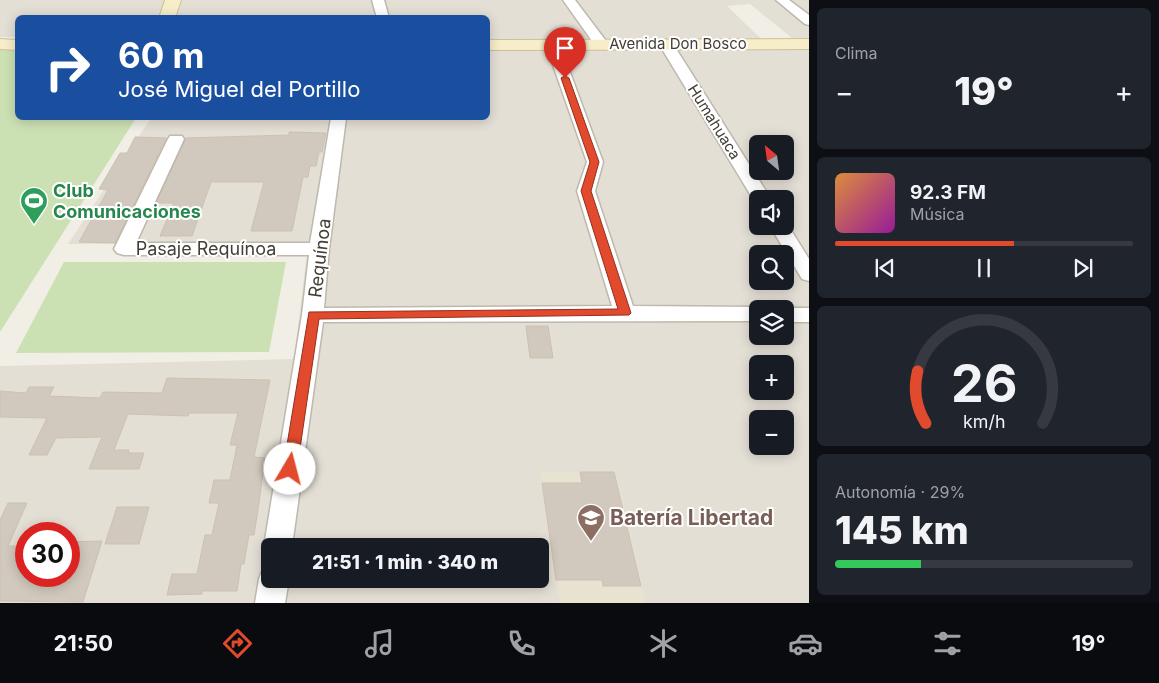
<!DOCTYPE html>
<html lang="es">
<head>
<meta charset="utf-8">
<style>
  :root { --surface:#171b24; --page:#20242c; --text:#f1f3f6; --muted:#9ea1a6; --line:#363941; --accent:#e14a2d }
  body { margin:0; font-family:Inter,sans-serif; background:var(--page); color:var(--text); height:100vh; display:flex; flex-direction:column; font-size:19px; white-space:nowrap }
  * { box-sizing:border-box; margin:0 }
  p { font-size:16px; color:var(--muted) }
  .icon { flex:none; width:28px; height:28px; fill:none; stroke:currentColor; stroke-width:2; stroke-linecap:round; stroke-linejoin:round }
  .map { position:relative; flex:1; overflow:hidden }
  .panel { display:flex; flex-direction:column; gap:8px; padding:8px; background:#0d0f14; width:350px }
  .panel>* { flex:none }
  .banner { position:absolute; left:15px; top:15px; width:475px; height:105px; border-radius:8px; box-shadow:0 2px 12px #0003; background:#1a4fa0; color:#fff; overflow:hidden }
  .needle { width:32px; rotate:331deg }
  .controls { position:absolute; left:749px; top:135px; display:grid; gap:10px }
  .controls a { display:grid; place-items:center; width:45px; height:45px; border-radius:8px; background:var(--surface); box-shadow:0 2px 12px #0003; font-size:25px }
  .speed { position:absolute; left:15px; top:522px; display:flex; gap:10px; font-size:25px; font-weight:700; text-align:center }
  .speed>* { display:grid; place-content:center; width:65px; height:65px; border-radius:50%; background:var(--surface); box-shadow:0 2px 12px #0003; line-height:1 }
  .speed .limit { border:8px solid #d22; background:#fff; color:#111 }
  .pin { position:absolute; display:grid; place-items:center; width:42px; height:42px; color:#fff; margin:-51px -21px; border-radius:50% 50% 50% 0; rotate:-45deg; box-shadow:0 0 5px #0007 }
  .pin .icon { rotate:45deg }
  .me { position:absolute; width:55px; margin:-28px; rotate:8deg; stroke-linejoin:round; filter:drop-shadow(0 0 4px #0008) }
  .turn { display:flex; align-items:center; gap:18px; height:105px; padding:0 20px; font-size:22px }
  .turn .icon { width:65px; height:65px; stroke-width:2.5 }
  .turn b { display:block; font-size:35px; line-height:42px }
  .big { font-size:38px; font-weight:800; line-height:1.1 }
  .panel .card { flex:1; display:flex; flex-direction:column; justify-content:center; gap:8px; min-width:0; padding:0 18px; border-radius:8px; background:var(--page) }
  .panel .dial { align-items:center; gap:0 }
  .dial svg { height:130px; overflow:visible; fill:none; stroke:var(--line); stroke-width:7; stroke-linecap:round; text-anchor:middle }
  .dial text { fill:var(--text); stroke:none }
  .song { display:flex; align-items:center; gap:15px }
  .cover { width:60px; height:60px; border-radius:8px; background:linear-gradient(135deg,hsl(30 70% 55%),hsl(300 70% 35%)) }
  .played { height:5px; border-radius:2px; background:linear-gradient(90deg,var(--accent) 60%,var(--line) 60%) }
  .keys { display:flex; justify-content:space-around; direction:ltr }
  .heat { display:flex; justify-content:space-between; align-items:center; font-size:28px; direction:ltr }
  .charge { height:8px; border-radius:4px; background:linear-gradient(90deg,#34c759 29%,var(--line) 0) }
  .trip { position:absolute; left:261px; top:538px; width:288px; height:50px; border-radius:8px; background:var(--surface); box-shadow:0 2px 12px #0003; font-weight:800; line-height:50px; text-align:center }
  .tabs { display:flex; height:80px; justify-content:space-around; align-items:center; background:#090b0e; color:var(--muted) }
  .tabs .icon { width:35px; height:35px }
  .tabs .active { color:var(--accent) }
  .tabs b { font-size:22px; color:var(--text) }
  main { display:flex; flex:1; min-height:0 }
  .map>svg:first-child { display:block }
  .residential { fill:#e4dfd5; fill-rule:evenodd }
  .education { fill:#e8e2d1 }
  .green { fill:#cce1b3 }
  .building { fill:#d1c9bd; stroke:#cbc1b1 }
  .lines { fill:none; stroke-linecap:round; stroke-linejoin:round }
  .street-casing { stroke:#beb8ad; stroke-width:3 }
  .secondary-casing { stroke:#ccc09a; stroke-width:2 }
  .street { fill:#fff; fill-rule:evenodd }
  .secondary { fill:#f8edc9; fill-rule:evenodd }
  .route { fill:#e14a2d; stroke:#92301d }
  .labels { text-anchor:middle; stroke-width:4; stroke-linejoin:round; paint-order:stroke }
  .far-street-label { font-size:15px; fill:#433e36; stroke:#fff }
  .leisure-label { font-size:18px; font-weight:bold; fill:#27864d; stroke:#fff; text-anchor:start }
  .street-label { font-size:18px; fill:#433e36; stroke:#fff }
  .near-education-label { font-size:21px; font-weight:bold; fill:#785e54; stroke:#fff; text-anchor:start }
</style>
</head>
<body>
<main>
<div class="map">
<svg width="809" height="603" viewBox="0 0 809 603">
  <rect width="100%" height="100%" fill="#f1eee6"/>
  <path class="residential" d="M0 0H809V38H792L750 4 727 6 773 50H809V603H0V366L294 359 308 244H68L151 118H488V18H18L17 37H0ZM758 144H785V171H758ZM758 199H785V226H758ZM758 254H785V281H758ZM758 309H785V336H758ZM758 364H785V391H758ZM758 419H785V446H758ZM26 534H69V576H26ZM270 546H540V579H270Z"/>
  <path class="education" d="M540 472H614L646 603H560Z"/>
  <path class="green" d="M0 49H17L18 118H136L0 332Z
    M64 262H286L269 352 16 353Z"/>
  <path class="building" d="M289 132 326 133 322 152H319L316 166H310L308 177H303L292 231H251L264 182H211L192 236H160L174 203H156L186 138 289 135Z
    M135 137 166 138 115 243 79 242 108 190 99 189 120 153H127Z
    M526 326H548L553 358H530Z
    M167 378 270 380 254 457 265 458 259 503 254 535H249L244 564H241L237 591H202V594L167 595 172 574H197L205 535H212L219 503H209L214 480H230L237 445H230L238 413H189L188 416 128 414 114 450H129L128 453H144L139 469H89L102 437 56 438 47 455H29L47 418 0 417V391L26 393 29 387H54L49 396 100 398 103 392 162 393Z
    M580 472H614L641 586H603L602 580H556L542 483H582Z
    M8 503H27L8 546H26V576H69V542L102 541 83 602 0 601V520Z
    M117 507H149L139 544H105Z"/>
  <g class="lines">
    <defs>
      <path id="street" d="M372 0H384L389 18H377Z
        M563 0H575L609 45 607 48H597Z
        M776 0H789L809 15V25L805 24Z
        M666 40 673 44 771 199H758V203L753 199 659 44Z
        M553 41 560 45 603 162 595 191 633 306 758 307 765 309H758V321L323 322 292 546H270V556L268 555 264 546 302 315 309 255H124L117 253 114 249 168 139 170 136H182L184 139 136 243H310L331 118H346L329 249 324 308 612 306 577 191 587 162 546 45Z
        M786 222 809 259V281L802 279 770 226H785Z
        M785 308H809V322H785V309H782Z
        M270 567V579H289L285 603H255L259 579 263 569Z"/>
      <path id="secondary" d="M165 0H181L175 18H159Z
        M0 39 18 40V50L0 49Z
        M809 39V49L488 50V40Z"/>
    </defs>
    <use href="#street" class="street-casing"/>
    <use href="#secondary" class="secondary-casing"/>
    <use href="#street" class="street"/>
    <use href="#secondary" class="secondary"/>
  </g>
  <path class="route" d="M565 76 569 78 599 162 591 191 631 313 629 315 319 319 297 469 295 473 290 474 285 473 283 469 309 312 618 309 581 191 590 162 561 78Z"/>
  <defs>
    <symbol id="stadium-pin" viewBox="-11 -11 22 30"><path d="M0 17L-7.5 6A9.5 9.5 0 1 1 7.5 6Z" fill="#2e9e5b" stroke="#fff"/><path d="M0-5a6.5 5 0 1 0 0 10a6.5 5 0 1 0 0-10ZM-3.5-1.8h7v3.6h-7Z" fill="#fff"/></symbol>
    <symbol id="school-pin" viewBox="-11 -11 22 30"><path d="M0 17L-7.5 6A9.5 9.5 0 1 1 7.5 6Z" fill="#8d6e63" stroke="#fff"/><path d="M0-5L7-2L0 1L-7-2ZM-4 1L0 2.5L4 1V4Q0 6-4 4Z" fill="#fff"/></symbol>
  </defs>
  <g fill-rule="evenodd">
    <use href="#stadium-pin" x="18" y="185" width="32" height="43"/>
    <use href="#school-pin" x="575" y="502" width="32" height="43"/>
  </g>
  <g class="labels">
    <g class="far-street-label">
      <text x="678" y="49">Avenida Don Bosco</text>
      <text transform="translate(714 122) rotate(58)" y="5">Humahuaca</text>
    </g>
    <g class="leisure-label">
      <text x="53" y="197">Club<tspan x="53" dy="21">Comunicaciones</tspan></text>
    </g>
    <g class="street-label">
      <text x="206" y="255">Pasaje Requínoa</text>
      <text transform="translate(320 258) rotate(-83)" y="6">Requínoa</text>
    </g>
    <g class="near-education-label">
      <text x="610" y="525">Batería Libertad</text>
    </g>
  </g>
</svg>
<div class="controls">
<a><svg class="needle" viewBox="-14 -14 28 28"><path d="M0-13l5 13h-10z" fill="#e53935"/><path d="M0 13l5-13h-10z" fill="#9ea1a6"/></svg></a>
<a><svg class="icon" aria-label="sound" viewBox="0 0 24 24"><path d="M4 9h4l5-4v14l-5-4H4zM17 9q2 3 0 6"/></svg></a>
<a><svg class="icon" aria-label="search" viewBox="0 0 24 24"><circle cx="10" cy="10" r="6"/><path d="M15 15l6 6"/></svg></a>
<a><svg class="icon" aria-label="layers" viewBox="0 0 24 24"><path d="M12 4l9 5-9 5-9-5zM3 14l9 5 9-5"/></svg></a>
<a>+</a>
<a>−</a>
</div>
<div class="speed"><div class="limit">30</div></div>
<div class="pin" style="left:565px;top:78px;background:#d93025"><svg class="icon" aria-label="arrive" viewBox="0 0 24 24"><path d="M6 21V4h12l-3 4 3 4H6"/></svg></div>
<svg class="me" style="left:290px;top:469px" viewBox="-20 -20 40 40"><circle r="19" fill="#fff"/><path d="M0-13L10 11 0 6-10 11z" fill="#e14a2d"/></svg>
<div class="trip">21:51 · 1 min · 340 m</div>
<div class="banner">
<div class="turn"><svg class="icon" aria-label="right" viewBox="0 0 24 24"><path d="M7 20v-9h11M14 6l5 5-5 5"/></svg><div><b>60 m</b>José Miguel del Portillo</div></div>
</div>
</div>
<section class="panel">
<div class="card"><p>Clima</p>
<div class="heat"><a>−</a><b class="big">19°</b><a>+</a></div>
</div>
<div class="card">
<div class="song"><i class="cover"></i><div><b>92.3 FM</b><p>Música</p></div></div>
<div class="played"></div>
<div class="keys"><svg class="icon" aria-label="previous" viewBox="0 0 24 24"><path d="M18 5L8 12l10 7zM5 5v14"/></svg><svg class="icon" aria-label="pause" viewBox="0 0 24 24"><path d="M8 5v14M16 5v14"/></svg><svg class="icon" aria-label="next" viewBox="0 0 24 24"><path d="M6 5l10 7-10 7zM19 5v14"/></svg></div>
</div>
<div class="card dial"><svg viewBox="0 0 100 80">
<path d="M14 69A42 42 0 1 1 86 69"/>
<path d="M14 69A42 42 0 0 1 9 37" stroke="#e14a2d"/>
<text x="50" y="56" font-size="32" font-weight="700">26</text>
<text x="50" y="72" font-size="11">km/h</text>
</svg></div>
<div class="card"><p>Autonomía · 29%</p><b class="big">145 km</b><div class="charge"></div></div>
</section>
</main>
<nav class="tabs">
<b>21:50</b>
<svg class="icon active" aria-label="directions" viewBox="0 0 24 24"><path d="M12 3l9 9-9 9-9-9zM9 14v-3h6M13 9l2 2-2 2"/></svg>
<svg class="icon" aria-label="music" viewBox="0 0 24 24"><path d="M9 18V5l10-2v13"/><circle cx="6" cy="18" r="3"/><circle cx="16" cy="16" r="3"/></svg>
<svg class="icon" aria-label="phone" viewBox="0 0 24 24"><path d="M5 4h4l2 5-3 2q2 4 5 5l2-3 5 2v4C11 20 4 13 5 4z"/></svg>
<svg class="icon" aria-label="climate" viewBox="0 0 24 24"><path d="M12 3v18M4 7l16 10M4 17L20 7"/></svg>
<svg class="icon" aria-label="car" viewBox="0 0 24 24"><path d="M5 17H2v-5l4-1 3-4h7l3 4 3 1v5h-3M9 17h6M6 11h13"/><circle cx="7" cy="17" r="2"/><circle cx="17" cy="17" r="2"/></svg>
<svg class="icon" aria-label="filters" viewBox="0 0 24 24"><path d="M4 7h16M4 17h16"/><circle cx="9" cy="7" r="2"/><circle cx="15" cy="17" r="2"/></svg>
<b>19°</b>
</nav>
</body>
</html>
